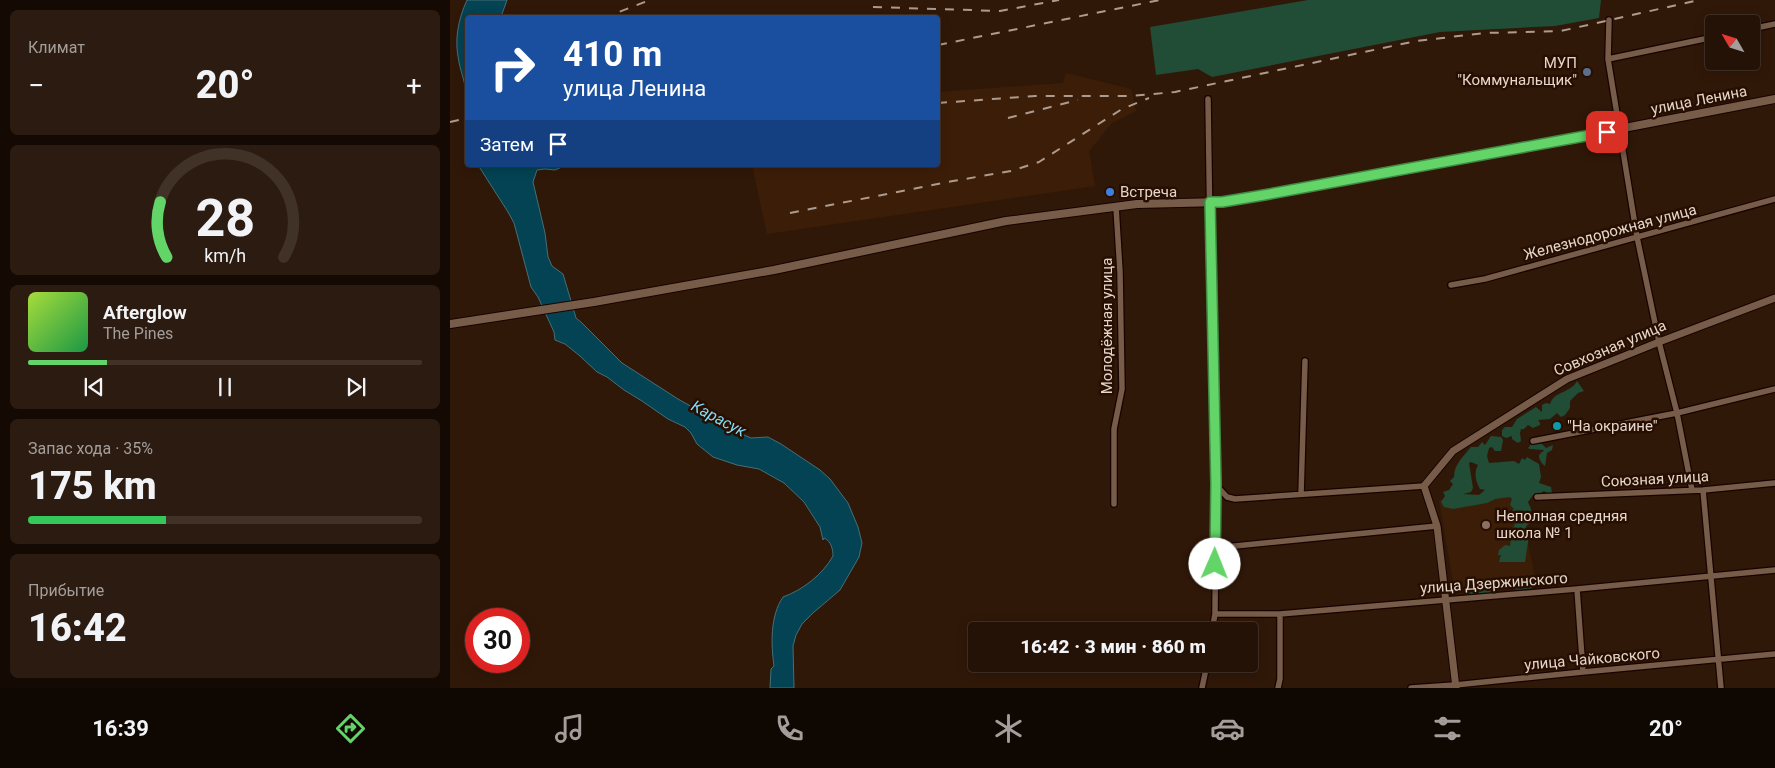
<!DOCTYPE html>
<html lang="ru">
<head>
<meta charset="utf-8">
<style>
  :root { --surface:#241206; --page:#2c1b10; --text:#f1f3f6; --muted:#a39e9b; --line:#413228; --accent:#63d468 }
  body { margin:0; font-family:Roboto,sans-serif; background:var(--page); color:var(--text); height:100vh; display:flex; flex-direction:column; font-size:19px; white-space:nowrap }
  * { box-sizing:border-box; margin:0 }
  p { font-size:16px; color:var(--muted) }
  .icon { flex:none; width:28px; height:28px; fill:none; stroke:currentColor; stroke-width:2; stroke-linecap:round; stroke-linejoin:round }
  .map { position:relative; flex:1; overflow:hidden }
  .sheet { display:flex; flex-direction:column; gap:10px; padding:10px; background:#140a03; width:450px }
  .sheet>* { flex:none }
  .banner { position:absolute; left:15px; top:15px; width:475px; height:152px; border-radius:5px; box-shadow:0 2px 12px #0003,0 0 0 1px var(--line); background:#1a4fa0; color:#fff; overflow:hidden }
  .needle { width:32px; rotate:309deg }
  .tools { position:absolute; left:1255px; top:15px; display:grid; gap:10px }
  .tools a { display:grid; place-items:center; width:55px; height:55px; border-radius:5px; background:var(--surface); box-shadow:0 2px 12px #0003,0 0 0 1px var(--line); font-size:25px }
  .speed { position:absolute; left:15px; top:608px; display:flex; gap:10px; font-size:25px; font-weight:700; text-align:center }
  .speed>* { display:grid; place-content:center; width:65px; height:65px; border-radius:50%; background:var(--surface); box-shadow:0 2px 12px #0003,0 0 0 1px var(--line); line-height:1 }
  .speed .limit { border:8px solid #d22; background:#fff; color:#111 }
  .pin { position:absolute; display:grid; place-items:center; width:42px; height:42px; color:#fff; margin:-21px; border-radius:10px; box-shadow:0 2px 8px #0006 }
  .me { position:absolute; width:55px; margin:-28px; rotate:1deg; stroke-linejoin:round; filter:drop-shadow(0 0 4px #0008) }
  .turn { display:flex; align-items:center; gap:18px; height:105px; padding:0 15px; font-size:22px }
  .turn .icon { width:65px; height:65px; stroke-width:2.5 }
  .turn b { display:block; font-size:35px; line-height:42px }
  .then { display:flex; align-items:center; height:48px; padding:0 15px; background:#0003; gap:10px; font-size:19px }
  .big { font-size:38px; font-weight:800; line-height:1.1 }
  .sheet .card { flex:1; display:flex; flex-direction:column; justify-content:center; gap:8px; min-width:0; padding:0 18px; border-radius:8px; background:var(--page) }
  .sheet .dial { align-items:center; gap:0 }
  .dial svg { height:130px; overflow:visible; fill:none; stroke:var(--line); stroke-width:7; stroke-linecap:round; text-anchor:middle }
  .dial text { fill:var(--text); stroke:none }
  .song { display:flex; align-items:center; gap:15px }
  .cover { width:60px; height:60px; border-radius:8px; background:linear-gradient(135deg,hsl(80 70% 55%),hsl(140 70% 35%)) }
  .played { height:5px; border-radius:2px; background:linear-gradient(90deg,var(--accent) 20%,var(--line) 20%) }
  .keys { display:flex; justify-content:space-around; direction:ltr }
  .heat { display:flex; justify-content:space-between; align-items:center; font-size:28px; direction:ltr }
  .charge { height:8px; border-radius:4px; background:linear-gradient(90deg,#34c759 35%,var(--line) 0) }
  .trip { position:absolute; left:518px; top:622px; width:290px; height:50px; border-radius:5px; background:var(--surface); box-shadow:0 2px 12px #0003,0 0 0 1px var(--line); font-weight:800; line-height:50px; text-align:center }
  .tab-bar { display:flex; height:80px; justify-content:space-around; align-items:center; background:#0e0702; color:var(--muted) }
  .tab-bar .icon { width:35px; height:35px }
  .tab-bar .active { color:var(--accent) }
  .tab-bar b { font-size:22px; color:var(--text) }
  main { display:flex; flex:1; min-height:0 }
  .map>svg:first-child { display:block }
  .built { fill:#3c1e08 }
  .green { fill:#214c36; fill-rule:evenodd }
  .water { fill:#034353; stroke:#476f77 }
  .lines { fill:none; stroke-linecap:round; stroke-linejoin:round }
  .minor-casing { stroke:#170300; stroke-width:8 }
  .tertiary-casing { stroke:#170300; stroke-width:9 }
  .secondary-casing { stroke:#170300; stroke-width:10 }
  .minor { stroke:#785c4a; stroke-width:5.5 }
  .tertiary { stroke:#785c4a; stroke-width:7 }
  .secondary { stroke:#785c4a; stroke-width:8 }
  .rail { stroke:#ae9b8f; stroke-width:2; stroke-dasharray:9 9; stroke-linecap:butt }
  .route-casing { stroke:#408a44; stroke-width:12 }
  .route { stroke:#63d468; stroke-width:9 }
  .service-dot { fill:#5c6f8a; stroke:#260f01; stroke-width:2 }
  .shop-dot { fill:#3f7fe0; stroke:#260f01; stroke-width:2 }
  .culture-dot { fill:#0f9aa8; stroke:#260f01; stroke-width:2 }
  .education-dot { fill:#8d6e63; stroke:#260f01; stroke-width:2 }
  .labels { text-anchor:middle; stroke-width:5; stroke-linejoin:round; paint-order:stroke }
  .poi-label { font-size:15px; fill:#e6d5cb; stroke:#260f01; text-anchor:start }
  .street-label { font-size:15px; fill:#e6d5cb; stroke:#260f01 }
  .water-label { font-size:16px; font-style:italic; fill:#83dbf7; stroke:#260f01 }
</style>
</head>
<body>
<main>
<section class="sheet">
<div class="card"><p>Климат</p>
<div class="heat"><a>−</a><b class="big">20°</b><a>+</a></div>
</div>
<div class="card dial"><svg viewBox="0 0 100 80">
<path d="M14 69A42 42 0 1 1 86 69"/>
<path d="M14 69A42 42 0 0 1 10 35" stroke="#63d468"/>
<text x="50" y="56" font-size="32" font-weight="700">28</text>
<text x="50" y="72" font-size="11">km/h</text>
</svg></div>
<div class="card">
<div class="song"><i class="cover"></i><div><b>Afterglow</b><p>The Pines</p></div></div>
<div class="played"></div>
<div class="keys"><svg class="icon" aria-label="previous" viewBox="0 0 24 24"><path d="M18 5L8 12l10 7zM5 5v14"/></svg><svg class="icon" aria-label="pause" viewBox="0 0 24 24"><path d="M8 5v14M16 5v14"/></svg><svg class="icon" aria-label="next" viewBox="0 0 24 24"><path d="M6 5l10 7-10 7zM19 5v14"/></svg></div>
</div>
<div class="card"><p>Запас хода · 35%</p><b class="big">175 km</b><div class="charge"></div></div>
<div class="card"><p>Прибытие</p><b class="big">16:42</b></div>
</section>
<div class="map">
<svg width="1325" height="688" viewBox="0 0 1325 688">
  <rect width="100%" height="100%" fill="#301808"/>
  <path class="built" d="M616 73 681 89 686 111 662 123 639 151 645 186 317 234 302 165H488V92L613 83Z
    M1076 487 1078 544 1087 586 1005 593 989 500Z"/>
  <path class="green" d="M858 0H1151L1149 18 1105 26 990 32 762 77 748 69 706 75 700 27Z
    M1127 381 1134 391 1128 393 1120 401V408L1115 415 1111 417 1107 413 1100 419 1088 420 1090 423V425L1083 428 1078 425 1074 429H1071L1070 433 1071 441 1068 443 1062 439V436L1056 438 1052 436V430L1055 427H1062L1067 419 1086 407 1092 412V405L1096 403 1100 404C1104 391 1121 393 1127 381Z
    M1041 436 1051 437 1053 440 1051 451H1045L1042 447 1039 448 1037 456 1039 463 1064 461 1069 464 1072 458 1075 460 1077 457 1089 464 1091 477 1089 483 1101 487 1102 493H1097L1094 491 1091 493 1083 495 1078 502 1081 509V522L1076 526 1079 536 1075 562H1049L1051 555H1048L1049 550 1055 545 1060 546 1061 538 1059 531C1068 527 1064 519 1062 511L1064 509 1060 505 1062 499 1060 497 1045 499 1037 503 1003 509 994 507 991 502 995 496 993 492 999 490 1003 484 1000 481 1004 477C1004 464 1014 456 1021 447H1028L1032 442 1035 445ZM1021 462 1028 465C1024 472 1025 481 1030 489L1035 490 1029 495 1013 494 1021 492 1023 488 1019 463Z
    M1082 443 1092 444 1096 448 1103 445 1102 450 1097 453 1095 466C1092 464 1087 457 1090 454 1091 452 1093 452 1094 450L1080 449 1078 448Z
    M1078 580H1081L1084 584 1083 588 1070 590 1055 588V586L1060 584 1062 586 1067 582H1073L1076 585Z
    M1036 583 1039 585 1041 593 1036 594H1015L1014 587 1018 586 1020 588Z"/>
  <path class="water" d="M17 0H57L52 14 53 17 18 18 17 136C14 123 16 109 16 96 16 84 11 73 9 62 4 40 8 20 17 0Z
    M28 165H116L105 170 95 169 87 170 83 182 95 233 98 257 102 266 113 274 126 318 132 323 172 363 228 399 287 432 301 438 318 437 331 444 370 470 380 479 398 503 408 527 412 543 409 557 390 590 363 613 352 624 346 635 343 646 344 688H320L321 669 324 666C321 644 320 616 333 597 353 590 373 574 383 556 383 549 381 541 374 538L373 540 370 527 354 502 334 483 309 469 287 465 263 457 247 444 241 433 235 427 218 419 192 401 174 390 157 377 147 372 130 356 115 344 105 340 104 332 88 297 81 287 64 223 58 212Z"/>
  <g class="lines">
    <defs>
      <path id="minor" d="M1159 20 1158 59 1187 237 1209 342 1227 413 1242 490
        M1301 29 1325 24
        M1158 59 1264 37
        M758 99 762 372 766 485 765 614 762 631
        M1001 285 1035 279 1325 199
        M1083 441 1227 413 1325 389
        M766 485 777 497 785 499 974 486
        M1253 490 1271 688
        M851 494 855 361
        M1087 497 1253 490 1325 483
        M664 504V429L672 389 670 272 666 207
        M765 548 987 526
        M1127 589 1133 672
        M765 614H830L1127 589 1325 570
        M752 688 757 664
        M828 688 830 679V614
        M961 688 1005 685 1133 672 1325 654"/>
      <path id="tertiary" d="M1006 688 987 526 974 486 1003 451 1117 379 1209 342 1325 298"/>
      <path id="secondary" d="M0 324 144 302 324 270 556 221 687 204 772 202 796 198 956 170 1325 99"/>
    </defs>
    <use href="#minor" class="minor-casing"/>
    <use href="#tertiary" class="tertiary-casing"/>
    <use href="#secondary" class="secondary-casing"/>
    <use href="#minor" class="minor"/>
    <use href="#tertiary" class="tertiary"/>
    <use href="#secondary" class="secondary"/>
    <path class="rail" d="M423 7 550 11 609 0
      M153 18 200 0
      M488 45 710 0
      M488 103 585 96H681L725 92 966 41 1035 33 1111 31 1249 0
      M558 118 628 100
      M0 122 18 118
      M340 213 503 181 561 171 589 162 672 109 699 98"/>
  </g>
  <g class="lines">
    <defs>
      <path id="route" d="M765 564 766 484 760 202H772L814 195 1157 132"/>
    </defs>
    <use href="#route" class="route-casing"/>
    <use href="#route" class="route"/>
  </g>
  <circle class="service-dot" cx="1137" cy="72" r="5"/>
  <circle class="shop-dot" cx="660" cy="192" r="5"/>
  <circle class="culture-dot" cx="1107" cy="426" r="5"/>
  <circle class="education-dot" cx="1036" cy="525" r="5"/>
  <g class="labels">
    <g class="poi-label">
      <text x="1127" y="68" text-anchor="end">МУП<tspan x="1127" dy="17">"Коммунальщик"</tspan></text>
      <text x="670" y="197">Встреча</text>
      <text x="1117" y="431">"На окраине"</text>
      <text x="1046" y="521">Неполная средняя<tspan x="1046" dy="17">школа № 1</tspan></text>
    </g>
    <g class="street-label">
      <text transform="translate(1249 100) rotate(-11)" y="5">улица Ленина</text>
      <text transform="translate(1160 232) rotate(-15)" y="5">Железнодорожная улица</text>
      <text transform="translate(657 326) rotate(-90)" y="5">Молодёжная улица</text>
      <text transform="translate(1160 348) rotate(-23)" y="5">Совхозная улица</text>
      <text transform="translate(1205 479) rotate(-3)" y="5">Союзная улица</text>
      <text transform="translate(1044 583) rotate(-4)" y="5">улица Дзержинского</text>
      <text transform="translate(1142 659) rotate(-5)" y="5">улица Чайковского</text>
    </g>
    <g class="water-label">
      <text transform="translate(269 418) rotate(28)" y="6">Карасук</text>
    </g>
  </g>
</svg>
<div class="tools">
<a><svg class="needle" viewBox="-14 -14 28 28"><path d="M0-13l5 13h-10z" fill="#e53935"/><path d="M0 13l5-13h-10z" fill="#a39e9b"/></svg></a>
</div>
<div class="speed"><div class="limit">30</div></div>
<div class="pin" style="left:1157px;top:132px;background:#d93025"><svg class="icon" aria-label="arrive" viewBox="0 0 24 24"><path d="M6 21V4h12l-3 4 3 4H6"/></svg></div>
<svg class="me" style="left:765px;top:564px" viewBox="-20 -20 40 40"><circle r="19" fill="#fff"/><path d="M0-13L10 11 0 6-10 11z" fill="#63d468"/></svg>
<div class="trip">16:42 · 3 мин · 860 m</div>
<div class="banner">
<div class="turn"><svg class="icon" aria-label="right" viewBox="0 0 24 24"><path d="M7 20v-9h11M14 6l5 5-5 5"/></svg><div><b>410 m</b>улица Ленина</div></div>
<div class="then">Затем<svg class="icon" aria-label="arrive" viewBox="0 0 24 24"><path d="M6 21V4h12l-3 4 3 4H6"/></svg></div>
</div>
</div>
</main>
<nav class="tab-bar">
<b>16:39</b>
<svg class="icon active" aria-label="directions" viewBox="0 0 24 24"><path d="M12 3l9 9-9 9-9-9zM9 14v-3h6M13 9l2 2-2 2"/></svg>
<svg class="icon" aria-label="music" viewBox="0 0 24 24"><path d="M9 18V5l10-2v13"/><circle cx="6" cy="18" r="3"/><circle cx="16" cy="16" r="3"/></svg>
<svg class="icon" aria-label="phone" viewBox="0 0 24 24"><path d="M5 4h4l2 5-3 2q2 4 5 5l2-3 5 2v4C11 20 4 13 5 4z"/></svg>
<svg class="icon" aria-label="climate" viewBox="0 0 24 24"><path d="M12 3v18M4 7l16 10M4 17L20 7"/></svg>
<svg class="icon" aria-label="car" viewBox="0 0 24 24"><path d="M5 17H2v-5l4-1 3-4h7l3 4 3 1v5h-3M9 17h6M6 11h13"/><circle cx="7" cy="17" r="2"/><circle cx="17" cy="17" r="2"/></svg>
<svg class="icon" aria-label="filters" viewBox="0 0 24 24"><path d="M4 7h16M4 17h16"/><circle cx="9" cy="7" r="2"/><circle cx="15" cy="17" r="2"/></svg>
<b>20°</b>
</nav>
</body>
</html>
